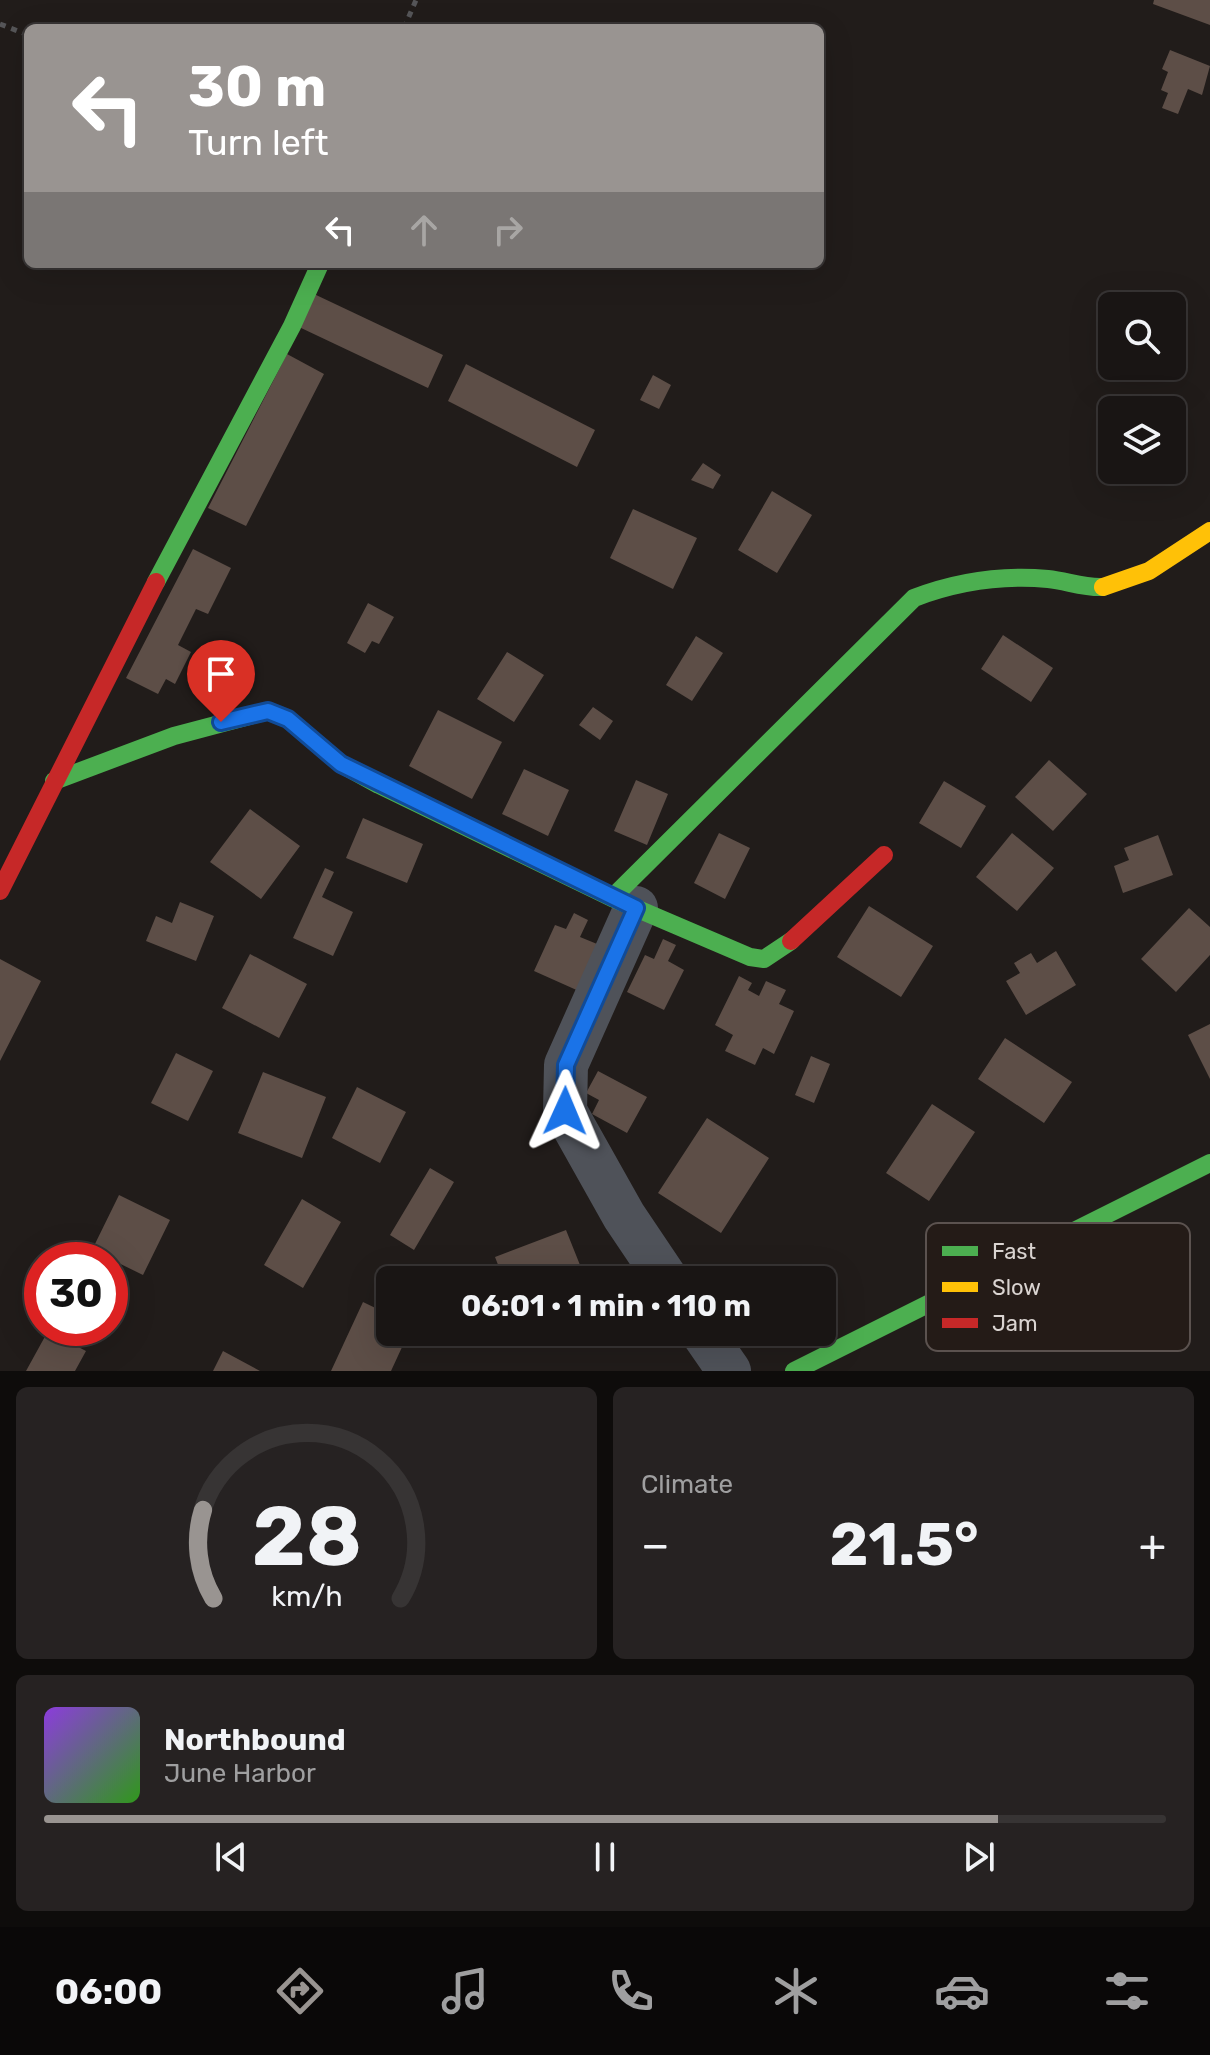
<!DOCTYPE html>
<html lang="en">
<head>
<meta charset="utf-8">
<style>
  :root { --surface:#191514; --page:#262222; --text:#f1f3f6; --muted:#9f9fa0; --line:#373434; --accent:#999491 }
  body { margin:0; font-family:Rubik,sans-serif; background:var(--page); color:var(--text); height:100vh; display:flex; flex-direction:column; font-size:30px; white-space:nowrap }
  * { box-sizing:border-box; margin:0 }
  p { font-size:26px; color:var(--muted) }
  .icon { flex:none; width:44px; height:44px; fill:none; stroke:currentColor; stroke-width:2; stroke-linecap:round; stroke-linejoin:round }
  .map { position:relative; height:1371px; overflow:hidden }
  .details { display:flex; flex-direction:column; gap:16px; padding:16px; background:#0e0c0b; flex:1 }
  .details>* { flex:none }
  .top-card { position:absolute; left:24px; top:24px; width:800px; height:244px; border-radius:12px; box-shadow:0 8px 32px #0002,0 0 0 2px var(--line); background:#999491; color:#fff; overflow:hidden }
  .tools { position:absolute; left:1098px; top:292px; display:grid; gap:16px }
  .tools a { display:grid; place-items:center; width:88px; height:88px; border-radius:12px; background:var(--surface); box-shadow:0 8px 32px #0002,0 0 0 2px var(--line); font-size:40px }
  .speed { position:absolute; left:24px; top:1242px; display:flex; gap:16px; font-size:40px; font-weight:700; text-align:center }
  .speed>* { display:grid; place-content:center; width:104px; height:104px; border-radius:50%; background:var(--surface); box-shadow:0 8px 32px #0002,0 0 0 2px var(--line); line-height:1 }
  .speed .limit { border:12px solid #d22; background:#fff; color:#111 }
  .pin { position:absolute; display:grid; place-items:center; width:68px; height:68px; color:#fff; margin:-82px -34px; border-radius:50% 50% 50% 0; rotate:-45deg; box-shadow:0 0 8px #0007 }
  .pin .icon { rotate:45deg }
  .me { position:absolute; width:88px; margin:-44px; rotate:1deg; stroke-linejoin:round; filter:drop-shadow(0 0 6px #0008) }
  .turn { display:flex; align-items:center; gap:28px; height:168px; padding:0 32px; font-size:36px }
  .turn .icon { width:104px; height:104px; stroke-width:2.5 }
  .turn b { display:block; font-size:56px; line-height:68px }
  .lanes { display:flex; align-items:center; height:76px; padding:0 32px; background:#0003; justify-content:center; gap:40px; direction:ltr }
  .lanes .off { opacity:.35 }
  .big { font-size:60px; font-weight:700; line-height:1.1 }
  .details .widget { flex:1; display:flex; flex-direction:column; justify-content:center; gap:12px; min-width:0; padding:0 28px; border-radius:12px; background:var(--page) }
  .details .dial { align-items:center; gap:0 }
  .dial svg { height:208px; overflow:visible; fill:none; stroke:var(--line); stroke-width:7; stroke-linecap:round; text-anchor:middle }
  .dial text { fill:var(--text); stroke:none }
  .song { display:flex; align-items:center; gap:24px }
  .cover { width:96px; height:96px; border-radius:12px; background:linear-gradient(135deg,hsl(270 70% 55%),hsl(110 70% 35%)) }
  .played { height:8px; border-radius:4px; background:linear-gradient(90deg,var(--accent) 85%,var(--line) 85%) }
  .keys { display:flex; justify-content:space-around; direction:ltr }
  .heat { display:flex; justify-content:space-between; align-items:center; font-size:44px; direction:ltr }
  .details .tiles { flex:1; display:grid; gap:16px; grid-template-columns:1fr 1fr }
  .widget:last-child { grid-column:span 2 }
  .trip { position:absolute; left:376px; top:1266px; width:460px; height:80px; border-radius:12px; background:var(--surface); box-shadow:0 8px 32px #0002,0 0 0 2px var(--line); font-weight:700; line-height:80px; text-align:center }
  .menu { display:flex; height:128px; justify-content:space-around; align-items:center; background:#0a0808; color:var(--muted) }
  .menu .icon { width:56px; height:56px }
  .menu .current { color:var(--accent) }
  .menu b { font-size:36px; color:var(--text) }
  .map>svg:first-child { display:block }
  .building { fill:#5d4e47 }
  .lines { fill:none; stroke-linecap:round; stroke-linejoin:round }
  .path { stroke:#555558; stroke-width:5; stroke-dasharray:6 6; stroke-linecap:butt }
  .street { stroke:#4f5259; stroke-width:44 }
  .fast { stroke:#4caf50; stroke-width:18 }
  .slow { stroke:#ffc107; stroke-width:18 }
  .jam { stroke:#c62828; stroke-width:18 }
  .route-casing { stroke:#114b97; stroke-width:20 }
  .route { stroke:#1a73e8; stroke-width:14 }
  .key { fill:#241b17; stroke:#5b524f; stroke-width:2 }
  .key-label { font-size:22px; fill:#dad4d1 }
</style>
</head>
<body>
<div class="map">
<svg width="1210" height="1371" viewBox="0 0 1210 1371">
  <rect width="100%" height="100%" fill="#211c1a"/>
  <path class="building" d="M1154 0H1210V25L1153 4Z
    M1170 50 1210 66 1202 95 1188 89 1178 114 1162 108 1168 93 1161 90 1168 72 1162 69Z
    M314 294 443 355 428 388 299 327Z
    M287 354 324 374 246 526 208 508Z
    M466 364 595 430 577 467 448 401Z
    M653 375 671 385 659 409 640 400Z
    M703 463 721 475 713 489 691 480Z
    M772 491 812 515 777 573 738 550Z
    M633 509 697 538 673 589 610 558Z
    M193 549 231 568 208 614 196 609 178 645 191 652 175 684 166 679 158 694 126 678Z
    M368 603 394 617 379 644 372 641 365 653 347 643Z
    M1003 635 1053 668 1031 702 981 669Z
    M696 636 723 653 692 701 666 685Z
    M507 652 544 675 514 722 477 699Z
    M593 707 613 721 600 740 579 725Z
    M438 710 502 742 472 799 409 766Z
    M1049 760 1087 794 1053 831 1015 797Z
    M524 769 569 790 548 836 502 814Z
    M636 780 668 794 647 845 614 831Z
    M944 781 986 806 961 848 919 823Z
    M250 809 300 846 261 899 210 862Z
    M363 818 423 844 407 883 346 858Z
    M719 833 750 848 725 899 694 883Z
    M1012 833 1054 868 1017 911 976 877Z
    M1158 835 1173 875 1123 893 1114 866 1129 860 1124 848Z
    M325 868 334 872 322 897 353 912 333 956 293 938Z
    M180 902 214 916 196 961 146 941 156 916 172 923Z
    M869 906 933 946 901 997 837 957Z
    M1189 908 1210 927V955L1176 992 1141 959Z
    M574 913 588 920 580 937 602 946 581 992 534 971 555 925 566 929Z
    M663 939 676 945 668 961 684 970 664 1010 627 992 645 955 654 959Z
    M1056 951 1076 985 1026 1015 1006 981 1020 973 1014 963 1031 953 1037 963Z
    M250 954 307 984 279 1038 222 1008Z
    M0 959 41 981 0 1061Z
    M739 976 752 983 748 990 759 996 766 981 786 990 779 1004 794 1011 774 1054 763 1048 755 1065 725 1051 733 1035 715 1025Z
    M1210 1024V1079L1188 1035Z
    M1005 1038 1072 1082 1044 1123 978 1079Z
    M176 1053 213 1071 188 1121 151 1103Z
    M811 1056 830 1064 814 1103 795 1095Z
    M598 1071 647 1097 627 1133 592 1114 599 1100 586 1093Z
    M263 1072 326 1097 302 1158 238 1133Z
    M357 1087 406 1112 380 1163 332 1138Z
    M932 1104 975 1132 929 1201 886 1173Z
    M707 1118 769 1158 721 1233 658 1193Z
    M430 1168 454 1182 414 1250 390 1235Z
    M119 1195 170 1220 143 1275 92 1250Z
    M302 1199 341 1222 303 1288 264 1265Z
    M566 1230 586 1280H504L495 1257Z
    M363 1302 390 1315V1332H409L391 1371H331Z
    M48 1331 86 1351 75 1371H26Z
    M472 1332H510L477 1345Z
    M223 1351 260 1371H213Z"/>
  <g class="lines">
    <path class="path" d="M0 24 28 35
      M404 28 416 0"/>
    <path class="street" d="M636 908 566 1065 565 1111 624 1216 667 1280
      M702 1332 729 1371"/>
    <path class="fast" d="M156 582 292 326 320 264
      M54 781 174 736 268 711 288 719 341 764 379 785 612 898 750 957 764 959 791 941
      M612 898 914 598C956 582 1003 575 1048 579 1067 581 1084 588 1103 587
      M794 1371 1210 1163"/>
    <path class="slow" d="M1103 587 1149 571 1210 531"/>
    <path class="jam" d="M0 891 156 582
      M791 941 884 855"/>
  </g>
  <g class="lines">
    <defs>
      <path id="route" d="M221 722 268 711 288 719 341 764 636 908 566 1065 565 1111"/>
    </defs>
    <use href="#route" class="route-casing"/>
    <use href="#route" class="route"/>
  </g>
  <rect x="926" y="1223" width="264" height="128" rx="12" class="key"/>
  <rect x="942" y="1246" width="36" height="10" fill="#4caf50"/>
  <rect x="942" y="1282" width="36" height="10" fill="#ffc107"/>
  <rect x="942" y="1318" width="36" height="10" fill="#c62828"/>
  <g class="key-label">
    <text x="992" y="1259">Fast</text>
    <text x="992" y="1295">Slow</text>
    <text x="992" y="1331">Jam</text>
  </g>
</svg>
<div class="tools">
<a><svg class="icon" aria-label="search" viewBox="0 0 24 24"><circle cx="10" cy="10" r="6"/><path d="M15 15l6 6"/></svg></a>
<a><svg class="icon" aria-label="layers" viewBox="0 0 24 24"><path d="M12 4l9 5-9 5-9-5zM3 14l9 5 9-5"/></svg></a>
</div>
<div class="speed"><div class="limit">30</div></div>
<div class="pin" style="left:221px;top:722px;background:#d93025"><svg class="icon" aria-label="arrive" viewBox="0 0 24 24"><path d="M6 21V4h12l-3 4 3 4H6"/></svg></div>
<svg class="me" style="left:565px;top:1111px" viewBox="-20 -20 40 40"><path d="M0-17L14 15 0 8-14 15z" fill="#1a73e8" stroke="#fff" stroke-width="4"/></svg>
<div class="trip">06:01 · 1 min · 110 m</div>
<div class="top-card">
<div class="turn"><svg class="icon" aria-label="left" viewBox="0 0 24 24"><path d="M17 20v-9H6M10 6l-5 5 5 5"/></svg><div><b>30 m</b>Turn left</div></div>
<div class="lanes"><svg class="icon" aria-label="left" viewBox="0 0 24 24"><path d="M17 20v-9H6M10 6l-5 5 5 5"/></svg><svg class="icon off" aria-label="ahead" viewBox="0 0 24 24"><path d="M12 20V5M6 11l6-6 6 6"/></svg><svg class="icon off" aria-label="right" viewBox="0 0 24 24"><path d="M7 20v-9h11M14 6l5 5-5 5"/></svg></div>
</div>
</div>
<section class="details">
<div class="tiles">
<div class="widget dial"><svg viewBox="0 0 100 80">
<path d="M14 69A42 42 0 1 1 86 69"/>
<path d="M14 69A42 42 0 0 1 10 35" stroke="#999491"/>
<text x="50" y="56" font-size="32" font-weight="700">28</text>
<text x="50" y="72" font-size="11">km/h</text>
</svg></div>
<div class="widget"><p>Climate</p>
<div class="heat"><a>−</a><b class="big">21.5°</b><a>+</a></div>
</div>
<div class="widget">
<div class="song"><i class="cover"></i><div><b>Northbound</b><p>June Harbor</p></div></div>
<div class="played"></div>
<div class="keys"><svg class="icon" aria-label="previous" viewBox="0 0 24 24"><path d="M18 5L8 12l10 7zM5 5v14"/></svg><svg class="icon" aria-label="pause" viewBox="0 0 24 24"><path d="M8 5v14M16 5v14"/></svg><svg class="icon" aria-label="next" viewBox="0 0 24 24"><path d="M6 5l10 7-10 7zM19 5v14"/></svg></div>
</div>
</div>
</section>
<nav class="menu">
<b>06:00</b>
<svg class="icon current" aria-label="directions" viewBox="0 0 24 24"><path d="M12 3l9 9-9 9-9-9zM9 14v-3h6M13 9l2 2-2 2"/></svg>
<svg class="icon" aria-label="music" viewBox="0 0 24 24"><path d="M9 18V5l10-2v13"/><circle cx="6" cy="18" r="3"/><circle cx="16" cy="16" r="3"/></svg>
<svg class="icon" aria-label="phone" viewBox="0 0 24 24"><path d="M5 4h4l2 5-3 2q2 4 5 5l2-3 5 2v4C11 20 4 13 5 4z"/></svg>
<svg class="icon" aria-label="climate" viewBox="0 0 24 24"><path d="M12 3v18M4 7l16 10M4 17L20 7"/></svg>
<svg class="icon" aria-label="car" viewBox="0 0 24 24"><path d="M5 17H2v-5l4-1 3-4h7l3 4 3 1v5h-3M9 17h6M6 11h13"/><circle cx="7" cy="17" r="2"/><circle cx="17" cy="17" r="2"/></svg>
<svg class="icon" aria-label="filters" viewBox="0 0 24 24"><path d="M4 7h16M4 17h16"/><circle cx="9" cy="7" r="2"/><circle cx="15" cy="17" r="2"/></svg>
</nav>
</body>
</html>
